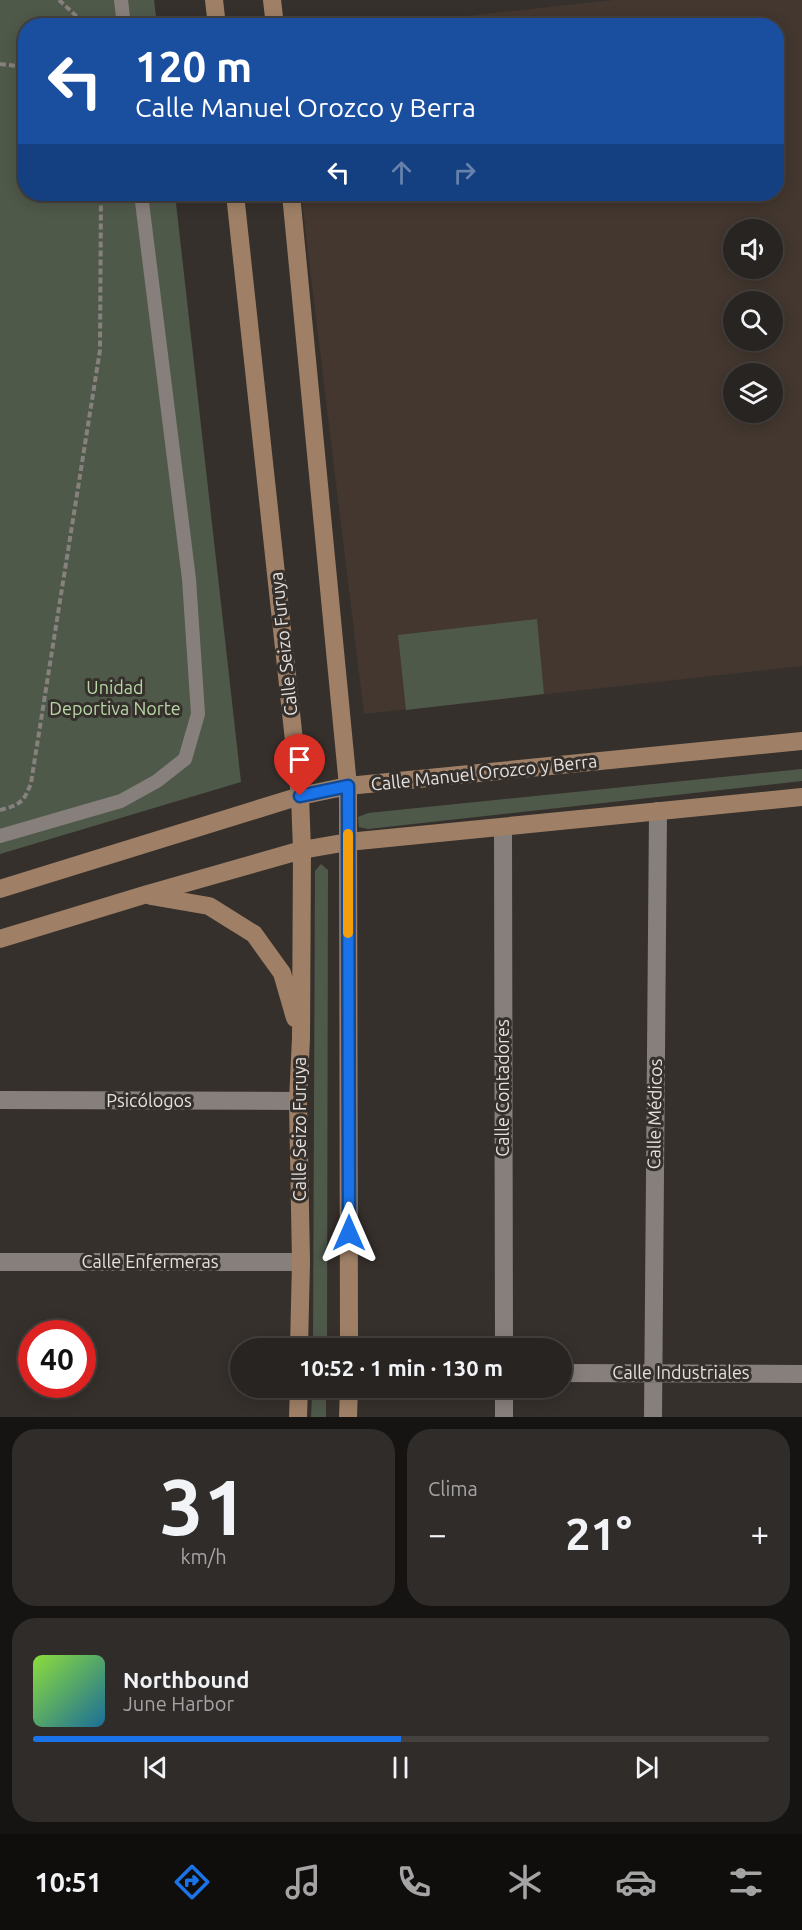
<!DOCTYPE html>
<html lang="es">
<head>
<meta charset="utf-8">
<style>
  :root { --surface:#282421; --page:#302c2a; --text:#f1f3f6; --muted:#a5a4a5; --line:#44413f; --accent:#1a73e8 }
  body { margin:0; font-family:Ubuntu,sans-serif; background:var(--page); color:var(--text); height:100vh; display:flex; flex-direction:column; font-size:22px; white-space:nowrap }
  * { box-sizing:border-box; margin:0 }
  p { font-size:20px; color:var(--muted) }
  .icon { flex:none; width:33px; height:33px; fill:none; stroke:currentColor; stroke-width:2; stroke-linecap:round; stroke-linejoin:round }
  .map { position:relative; height:1417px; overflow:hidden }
  .side { display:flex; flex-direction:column; gap:12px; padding:12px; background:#161412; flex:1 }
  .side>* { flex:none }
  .banner { position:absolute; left:18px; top:18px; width:766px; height:183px; border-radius:24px; box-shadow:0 3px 15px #0003,0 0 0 2px var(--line); background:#1a4fa0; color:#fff; overflow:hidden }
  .tools { position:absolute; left:723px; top:219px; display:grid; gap:12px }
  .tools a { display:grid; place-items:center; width:60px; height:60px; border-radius:50%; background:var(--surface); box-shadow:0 3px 15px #0003,0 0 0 2px var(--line); font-size:30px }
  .speed { position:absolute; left:18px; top:1320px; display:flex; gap:12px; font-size:30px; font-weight:700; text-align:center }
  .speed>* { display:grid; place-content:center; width:78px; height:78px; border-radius:50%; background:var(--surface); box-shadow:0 3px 15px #0003,0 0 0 2px var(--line); line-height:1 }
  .speed .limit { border:9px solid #d22; background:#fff; color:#111 }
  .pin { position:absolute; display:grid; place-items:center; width:51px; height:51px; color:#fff; margin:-62px -26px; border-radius:50% 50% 50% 0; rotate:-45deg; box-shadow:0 0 6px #0007 }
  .pin .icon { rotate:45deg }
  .me { position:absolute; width:66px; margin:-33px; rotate:0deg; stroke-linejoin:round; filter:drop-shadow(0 0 4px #0008) }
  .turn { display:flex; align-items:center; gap:21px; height:126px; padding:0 18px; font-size:27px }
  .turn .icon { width:78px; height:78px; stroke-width:2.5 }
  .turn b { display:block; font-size:42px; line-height:51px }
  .lanes { display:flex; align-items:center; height:57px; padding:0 18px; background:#0003; justify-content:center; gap:30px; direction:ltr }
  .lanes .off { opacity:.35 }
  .big { font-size:45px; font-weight:700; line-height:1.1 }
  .side .widget { flex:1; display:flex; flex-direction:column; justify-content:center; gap:9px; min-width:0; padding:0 21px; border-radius:24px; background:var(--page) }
  .side .dial { align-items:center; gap:0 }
  .dial b { font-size:78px; line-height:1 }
  .song { display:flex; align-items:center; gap:18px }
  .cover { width:72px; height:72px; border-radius:9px; background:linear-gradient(135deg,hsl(90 70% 55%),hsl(200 70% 35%)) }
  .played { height:6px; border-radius:3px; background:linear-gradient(90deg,var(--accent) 50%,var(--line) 50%) }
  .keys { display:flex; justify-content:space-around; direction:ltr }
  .heat { display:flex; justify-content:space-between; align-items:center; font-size:33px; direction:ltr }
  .side .tiles { flex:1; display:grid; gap:12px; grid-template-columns:1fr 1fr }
  .widget:last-child { grid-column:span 2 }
  .trip { position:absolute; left:230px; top:1338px; width:342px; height:60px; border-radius:30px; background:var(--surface); box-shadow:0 3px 15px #0003,0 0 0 2px var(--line); font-weight:700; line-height:60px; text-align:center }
  .dock { display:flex; height:96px; justify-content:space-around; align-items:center; background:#100e0d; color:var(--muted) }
  .dock .icon { width:42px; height:42px }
  .dock .active { color:var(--accent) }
  .dock b { font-size:27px; color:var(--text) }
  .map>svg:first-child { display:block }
  .built { fill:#43372f; fill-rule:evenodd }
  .green { fill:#4f594a }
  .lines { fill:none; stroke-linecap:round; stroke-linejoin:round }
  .path { stroke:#86817d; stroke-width:4; stroke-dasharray:6 3; stroke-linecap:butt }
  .lane { stroke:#877f7b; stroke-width:14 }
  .street { stroke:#877f7b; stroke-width:18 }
  .secondary { stroke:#9f8066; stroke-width:18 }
  .route-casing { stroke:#114b97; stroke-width:15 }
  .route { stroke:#1a73e8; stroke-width:10 }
  .slow { stroke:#f59e0b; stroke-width:10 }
  .labels { text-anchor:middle; stroke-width:6; stroke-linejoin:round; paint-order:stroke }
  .street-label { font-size:18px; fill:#e4e0dd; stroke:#36302c }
  .park-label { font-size:18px; fill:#b7d7a6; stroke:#36302c }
</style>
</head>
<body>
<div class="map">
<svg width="802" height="1417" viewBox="0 0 802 1417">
  <rect width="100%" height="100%" fill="#36302c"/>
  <path class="built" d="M613 0H802V666L364 714 301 194H777V26L386 25ZM734 230H772V268H734ZM734 302H772V340H734ZM734 374H772V412H734Z"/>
  <path class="green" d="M0 0H154L157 25 26 26V194H175L241 782 0 854Z
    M537 619 544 694 406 710 398 635Z
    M802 769V781L368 829 359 827 358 817 368 813Z
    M321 864 328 870 327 1348H313L315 871Z
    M318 1389 326 1397V1417H311L312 1397Z"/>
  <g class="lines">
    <path class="path" d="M59 0 87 26
      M0 64 26 67
      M0 810C20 805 24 802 31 783L100 350 101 194"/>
    <path class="lane" d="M121 0 124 26
      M0 836 121 801 157 781 185 759 198 714 189 579 141 194"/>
    <path class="street" d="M503 827 504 1348
      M0 1100 298 1101
      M0 1262H301
      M561 1373 802 1374
      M504 1417V1388
      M653 1417 658 811"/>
    <path class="secondary" d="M214 0 217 26
      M272 0 275 26
      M235 194 300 796 302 850 301 1038 298 1101 301 1262 299 1348
      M291 194 348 786 349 1348
      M0 889 300 796 348 786 802 741
      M151 896 209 906 254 934 282 973 295 1018
      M0 939 144 895 302 850 348 842 802 797
      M298 1417 299 1388
      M348 1417 349 1388"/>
  </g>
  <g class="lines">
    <defs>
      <path id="route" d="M300 796 348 786 349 1233"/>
    </defs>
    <use href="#route" class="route-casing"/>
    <use href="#route" class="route"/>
    <path class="slow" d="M348 834V933"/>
  </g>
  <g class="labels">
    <g class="street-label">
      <text transform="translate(284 644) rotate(-96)" y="6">Calle Seizo Furuya</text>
      <text transform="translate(484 773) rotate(-6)" y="6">Calle Manuel Orozco y Berra</text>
      <text transform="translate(503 1088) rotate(-90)" y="6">Calle Contadores</text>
      <text x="149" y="1107">Psicólogos</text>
      <text transform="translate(655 1114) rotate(-89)" y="6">Calle Médicos</text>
      <text transform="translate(300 1129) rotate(-90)" y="6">Calle Seizo Furuya</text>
      <text x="150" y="1268">Calle Enfermeras</text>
      <text x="681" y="1379">Calle Industriales</text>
    </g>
    <g class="park-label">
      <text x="115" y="694">Unidad<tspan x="115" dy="21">Deportiva Norte</tspan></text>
    </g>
  </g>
</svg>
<div class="tools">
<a><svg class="icon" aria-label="sound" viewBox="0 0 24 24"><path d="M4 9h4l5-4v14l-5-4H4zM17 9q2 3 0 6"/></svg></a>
<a><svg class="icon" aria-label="search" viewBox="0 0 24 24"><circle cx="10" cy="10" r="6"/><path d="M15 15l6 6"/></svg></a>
<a><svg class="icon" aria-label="layers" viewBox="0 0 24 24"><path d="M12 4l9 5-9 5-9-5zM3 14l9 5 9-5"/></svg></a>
</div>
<div class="speed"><div class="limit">40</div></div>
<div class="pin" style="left:300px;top:796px;background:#d93025"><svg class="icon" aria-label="arrive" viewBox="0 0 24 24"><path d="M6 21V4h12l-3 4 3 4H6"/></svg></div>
<svg class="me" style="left:349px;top:1233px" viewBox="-20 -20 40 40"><path d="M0-17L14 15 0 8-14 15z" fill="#1a73e8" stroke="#fff" stroke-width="4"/></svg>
<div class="trip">10:52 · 1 min · 130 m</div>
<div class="banner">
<div class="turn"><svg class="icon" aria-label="left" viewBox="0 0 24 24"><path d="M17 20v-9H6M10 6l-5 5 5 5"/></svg><div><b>120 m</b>Calle Manuel Orozco y Berra</div></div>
<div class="lanes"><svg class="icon" aria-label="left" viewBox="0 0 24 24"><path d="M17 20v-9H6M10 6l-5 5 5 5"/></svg><svg class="icon off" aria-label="ahead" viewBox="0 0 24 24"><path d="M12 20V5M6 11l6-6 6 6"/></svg><svg class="icon off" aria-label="right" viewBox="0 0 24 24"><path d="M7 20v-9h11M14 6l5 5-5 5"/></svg></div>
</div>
</div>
<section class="side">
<div class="tiles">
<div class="widget dial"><b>31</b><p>km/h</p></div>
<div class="widget"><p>Clima</p>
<div class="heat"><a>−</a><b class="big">21°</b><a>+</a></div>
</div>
<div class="widget">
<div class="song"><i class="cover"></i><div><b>Northbound</b><p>June Harbor</p></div></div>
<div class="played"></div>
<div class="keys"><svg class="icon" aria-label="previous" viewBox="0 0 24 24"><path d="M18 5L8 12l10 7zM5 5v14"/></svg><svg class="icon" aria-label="pause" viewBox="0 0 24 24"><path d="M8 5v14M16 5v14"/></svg><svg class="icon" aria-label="next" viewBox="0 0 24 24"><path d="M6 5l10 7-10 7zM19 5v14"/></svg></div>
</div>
</div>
</section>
<nav class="dock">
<b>10:51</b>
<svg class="icon active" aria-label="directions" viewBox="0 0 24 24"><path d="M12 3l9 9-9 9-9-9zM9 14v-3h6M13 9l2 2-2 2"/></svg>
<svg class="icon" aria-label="music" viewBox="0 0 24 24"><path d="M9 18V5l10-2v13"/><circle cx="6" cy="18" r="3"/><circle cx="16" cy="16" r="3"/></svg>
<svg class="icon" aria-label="phone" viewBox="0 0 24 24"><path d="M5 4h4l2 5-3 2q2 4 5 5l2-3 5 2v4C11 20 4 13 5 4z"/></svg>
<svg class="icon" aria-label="climate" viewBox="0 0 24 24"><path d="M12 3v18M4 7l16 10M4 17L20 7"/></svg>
<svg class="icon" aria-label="car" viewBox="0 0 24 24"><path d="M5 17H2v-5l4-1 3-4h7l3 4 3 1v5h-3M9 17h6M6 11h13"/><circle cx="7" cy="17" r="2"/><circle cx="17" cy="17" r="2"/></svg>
<svg class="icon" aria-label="filters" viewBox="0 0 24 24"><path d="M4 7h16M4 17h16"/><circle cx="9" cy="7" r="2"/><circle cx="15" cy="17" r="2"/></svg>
</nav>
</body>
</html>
